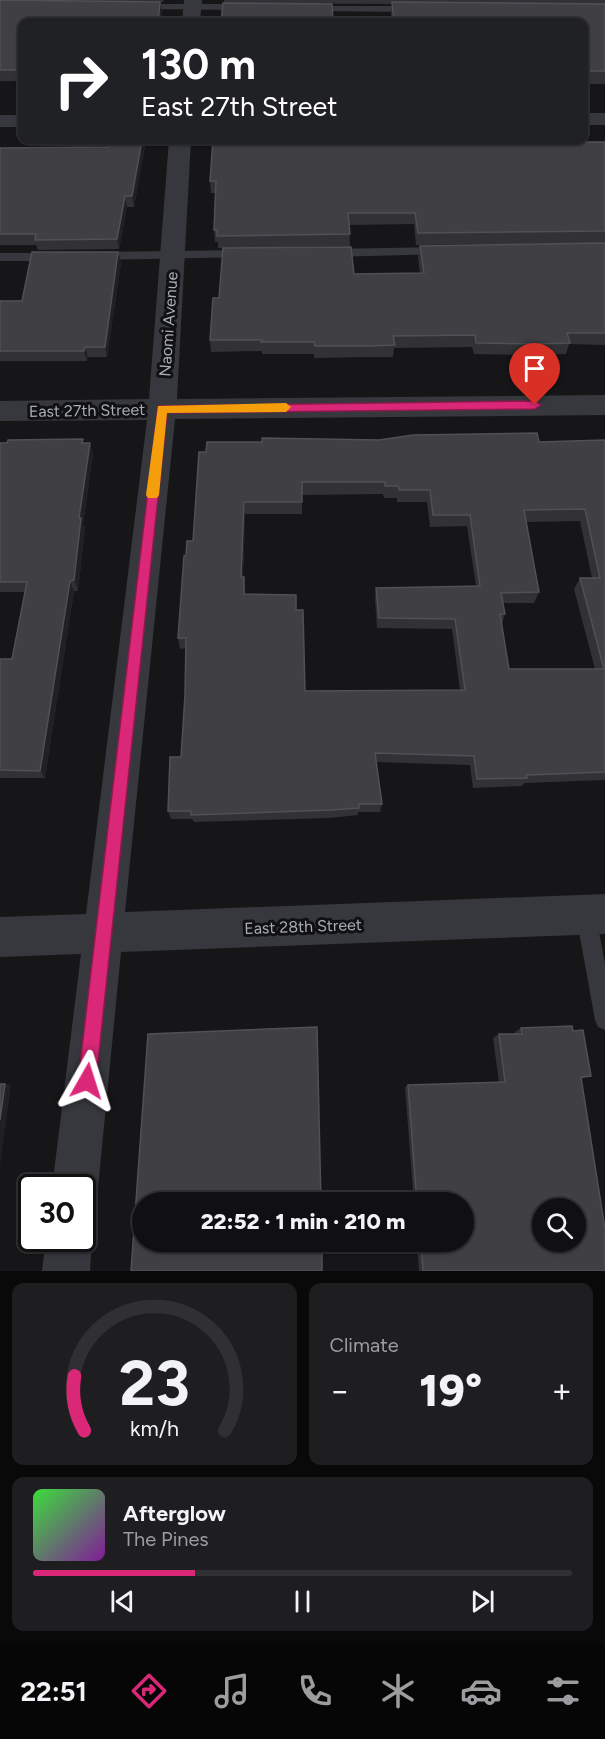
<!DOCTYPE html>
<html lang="en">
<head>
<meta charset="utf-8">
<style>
  :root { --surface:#101012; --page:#1e1e20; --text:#f1f3f6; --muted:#9c9d9f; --line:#303032; --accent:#db2777 }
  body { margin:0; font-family:Figtree,sans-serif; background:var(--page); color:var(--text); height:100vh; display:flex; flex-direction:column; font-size:22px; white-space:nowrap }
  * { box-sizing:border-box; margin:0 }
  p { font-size:20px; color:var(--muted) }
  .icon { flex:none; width:33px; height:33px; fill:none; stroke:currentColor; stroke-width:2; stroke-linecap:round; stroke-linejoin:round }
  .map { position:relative; height:1271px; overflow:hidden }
  .sheet { display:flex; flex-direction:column; gap:12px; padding:12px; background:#09090a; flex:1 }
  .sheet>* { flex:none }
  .banner { position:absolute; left:18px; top:18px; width:570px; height:126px; border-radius:12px; box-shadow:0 2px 4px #0004,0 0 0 2px var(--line); background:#202124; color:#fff; overflow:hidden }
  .fabs { position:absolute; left:532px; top:1198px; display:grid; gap:12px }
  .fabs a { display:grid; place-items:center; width:54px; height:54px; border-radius:50%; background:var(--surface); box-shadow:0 2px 4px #0004,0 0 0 2px var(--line); font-size:30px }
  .speed { position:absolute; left:18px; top:1174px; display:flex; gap:12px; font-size:30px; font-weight:700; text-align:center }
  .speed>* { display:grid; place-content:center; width:78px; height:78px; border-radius:50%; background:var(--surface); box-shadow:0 2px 4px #0004,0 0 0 2px var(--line); line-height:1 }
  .speed .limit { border:3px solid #111; border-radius:9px; background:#fff; color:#111 }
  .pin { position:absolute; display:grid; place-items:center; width:51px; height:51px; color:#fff; margin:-62px -26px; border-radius:50% 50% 50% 0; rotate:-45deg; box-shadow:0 0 6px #0007 }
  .pin .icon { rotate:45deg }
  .me { position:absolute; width:66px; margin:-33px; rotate:6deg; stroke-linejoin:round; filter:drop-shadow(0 0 4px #0008) }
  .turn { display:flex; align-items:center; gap:21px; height:126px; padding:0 24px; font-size:27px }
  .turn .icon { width:78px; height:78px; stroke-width:2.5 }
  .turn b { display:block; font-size:42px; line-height:51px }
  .big { font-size:45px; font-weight:800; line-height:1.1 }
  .sheet .card { flex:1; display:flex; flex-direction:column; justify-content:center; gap:9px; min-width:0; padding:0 21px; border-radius:12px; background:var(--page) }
  .sheet .dial { align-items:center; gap:0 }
  .dial svg { height:156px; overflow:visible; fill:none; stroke:var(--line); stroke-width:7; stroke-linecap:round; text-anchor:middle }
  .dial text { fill:var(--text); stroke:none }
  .song { display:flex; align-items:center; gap:18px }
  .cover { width:72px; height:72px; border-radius:9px; background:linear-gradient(135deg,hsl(120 70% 55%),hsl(290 70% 35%)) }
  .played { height:6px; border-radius:3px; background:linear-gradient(90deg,var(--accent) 30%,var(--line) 30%) }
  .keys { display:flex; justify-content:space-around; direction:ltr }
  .heat { display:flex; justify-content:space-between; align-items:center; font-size:33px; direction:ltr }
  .sheet .tiles { flex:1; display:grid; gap:12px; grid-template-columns:1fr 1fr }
  .card:last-child { grid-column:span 2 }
  .trip { position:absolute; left:132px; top:1192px; width:342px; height:60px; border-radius:30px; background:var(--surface); box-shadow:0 2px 4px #0004,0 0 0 2px var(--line); font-weight:800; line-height:60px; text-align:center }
  .dock { display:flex; height:96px; justify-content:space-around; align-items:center; background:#060607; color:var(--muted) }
  .dock .icon { width:42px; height:42px }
  .dock .current { color:var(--accent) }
  .dock b { font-size:27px; color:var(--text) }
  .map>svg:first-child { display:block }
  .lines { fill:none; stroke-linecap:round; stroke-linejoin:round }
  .service { fill:#37383d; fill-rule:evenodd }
  .minor { fill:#37383d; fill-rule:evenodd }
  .tertiary { fill:#37383d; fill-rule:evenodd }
  .wall { fill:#323236; fill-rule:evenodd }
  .shaded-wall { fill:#212124 }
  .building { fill:#3f3f44; stroke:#4f5156; stroke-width:1.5; fill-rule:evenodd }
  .route { fill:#db2777; stroke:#8e194d; stroke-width:1.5 }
  .slow { fill:#f59e0b }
  .labels { text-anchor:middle; stroke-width:6; stroke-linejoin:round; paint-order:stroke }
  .street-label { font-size:16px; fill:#a8adb8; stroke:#111113 }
</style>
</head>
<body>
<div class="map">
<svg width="605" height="1271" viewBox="0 0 605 1271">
  <rect width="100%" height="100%" fill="#161618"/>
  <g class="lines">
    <path class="service" d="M141 4H244L249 7 244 10 138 9V5Z
      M309 6H412L417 9 412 12 312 11 309 10Z
      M440 247 444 248V254L331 257 325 253 331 249Z
      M245 250 251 254 249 257 97 260 91 256 97 252Z
      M0 253H53L59 257 53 261H0Z
      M586 905 593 908 596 915 605 964V1030L598 1027 595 1020 576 915 579 908Z"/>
    <path class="minor" d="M184 0H202L200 22H182Z
      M169 140H191L177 399 605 395V415L175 419 125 912 605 894V934L121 952 98 1188 91 1204 82 1208V1188H52L81 954 0 957V917L86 914 147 420 0 421V401L149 399Z
      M82 1221 85 1223 92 1239 90 1271H42L46 1239H82Z"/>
    <path class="tertiary" d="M584 113H605V125H584Z
      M0 115H22V127H0Z"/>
  </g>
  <path class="wall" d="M0 0H164L163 2H161L162 13 160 22H22V81H0Z
    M224 0H605V84H584V22H392L391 14 392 4 224 3Z
    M146 140 134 207H127L119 249 38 250 36 245H0V148L107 147Z
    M605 142V243L416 245 414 224 349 225 350 246 218 248V242H215L214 230 215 193H211L210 181 299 143Z
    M605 243V345L569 344 566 354 530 355 474 354 472 347 394 348 393 357H369L314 358V354H262V351L211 352 210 340 219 298 354 274 420 273 418 258 420 246Z
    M121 263 107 357H88L87 361H0V301H22Z
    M605 440V780L524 783 522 786 473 788 470 765 376 762 382 804 380 812H358V815L330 818 194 822 192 819H171L168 811 181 757 185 695 186 648 180 649 178 638 186 555 193 541 199 452ZM383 494 384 498H397V502H427L430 527 467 526 476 586 376 588 375 599 377 628 452 629 460 690 305 691 296 610 245 594 244 577H243L245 514H302V495ZM580 521 592 578H580L574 589 595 669H509L502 624 505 614 503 603H534L539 592 526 522Z
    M0 443H84L93 454 83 524 85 528 78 591H74L45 778H0V659H12L25 592H0Z
    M521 1028 573 1031 591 1076 581 1079 605 1271H419L417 1242H464V1203H414L405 1087 408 1085 499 1082 493 1038 499 1034H515V1032Z"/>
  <path class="shaded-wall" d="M160 2 162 13 160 22H158Z
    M142 140H146L134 207 132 196Z
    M125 196 127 207 119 249 117 239Z
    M118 252 121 263 107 357 105 347Z
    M85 347 88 357 87 361 84 351Z
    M90 443 93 454 83 524 85 528 78 591 74 580 79 518Z
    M244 502 245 514 242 588 241 577Z
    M70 581 74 591 45 778 40 771Z
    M5 1084 11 1085 0 1166V1120Z"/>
  <path class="building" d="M0 0 160 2 158 22H22V70H0Z
    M392 2 605 4V71H584V22H394Z
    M223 3 332 4 333 22H221Z
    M108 140H142L132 196H125L117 239 35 240 36 234H0V148L107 147Z
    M213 140 299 143 359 142V140H522V142H605V231L418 233 415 213H348L350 234 217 236V230H214L216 181H210Z
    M605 243V333H567L570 343 533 344 476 343 475 335 393 336 395 345 370 346H315L314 342H261L262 340H210L213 298H219L223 248 351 247 354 274 424 273 420 246Z
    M32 252H118L105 347H85L84 351H0V301H22Z
    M537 433 539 442 605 440V772L526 775 527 778 477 779 474 756 375 753 382 804H359V808L330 810 191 815V811H168L170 757H181L185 695 186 638H178L184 556 186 555 187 541H193L199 452H206L207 442H262V438L379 440 413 435ZM302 482H385V486H398L399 490H430L433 515H470L480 586 376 588 379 618 455 619 465 690 305 691 303 610H296V595L244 594V577H241L244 502H302ZM585 509 600 578H580L604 669H509L500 614H505L501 593 539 592 524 510Z
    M83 439 82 443H90L79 518H81L74 580 70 581 40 771 0 770V659H12L27 582H0V443H7L8 440Z
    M572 1026 573 1031 583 1030 591 1076 581 1077 605 1229V1271H423L421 1242H464V1203H417L408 1085 505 1082 499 1034H522L521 1028ZM543 1209H576V1242H543Z
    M317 1027 321 1203H142V1242H322V1271H131L148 1034Z
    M0 1084H5L0 1120Z"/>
  <path class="route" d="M535 401 541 405 535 409 167 413 96 1081 93 1087 87 1090 80 1087 78 1081 158 406Z"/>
  <path class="slow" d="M286 403 291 407 286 412 167 413 159 495 157 498H148L146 495 158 406Z"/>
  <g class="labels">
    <g class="street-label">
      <text transform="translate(168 324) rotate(-86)" y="6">Naomi Avenue</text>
      <text transform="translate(87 410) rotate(-1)" y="6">East 27th Street</text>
      <text transform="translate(303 926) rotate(-2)" y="6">East 28th Street</text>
    </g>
  </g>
</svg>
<div class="fabs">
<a><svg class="icon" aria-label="search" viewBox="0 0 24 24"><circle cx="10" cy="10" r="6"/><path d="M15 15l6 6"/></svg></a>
</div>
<div class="speed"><div class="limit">30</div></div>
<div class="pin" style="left:535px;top:405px;background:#d93025"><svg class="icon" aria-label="arrive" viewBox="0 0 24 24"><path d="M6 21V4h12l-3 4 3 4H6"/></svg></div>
<svg class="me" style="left:87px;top:1081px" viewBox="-20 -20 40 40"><path d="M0-17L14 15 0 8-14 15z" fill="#db2777" stroke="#fff" stroke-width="4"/></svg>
<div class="trip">22:52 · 1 min · 210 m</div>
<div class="banner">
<div class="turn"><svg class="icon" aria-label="right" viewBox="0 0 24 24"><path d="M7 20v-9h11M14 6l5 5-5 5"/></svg><div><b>130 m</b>East 27th Street</div></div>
</div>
</div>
<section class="sheet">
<div class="tiles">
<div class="card dial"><svg viewBox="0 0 100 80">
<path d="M14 69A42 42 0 1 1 86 69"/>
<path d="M14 69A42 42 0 0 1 9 41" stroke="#db2777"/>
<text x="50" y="56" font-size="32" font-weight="700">23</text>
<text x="50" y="72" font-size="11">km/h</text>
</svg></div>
<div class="card"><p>Climate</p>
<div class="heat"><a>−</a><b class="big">19°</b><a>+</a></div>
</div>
<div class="card">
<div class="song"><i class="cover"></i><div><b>Afterglow</b><p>The Pines</p></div></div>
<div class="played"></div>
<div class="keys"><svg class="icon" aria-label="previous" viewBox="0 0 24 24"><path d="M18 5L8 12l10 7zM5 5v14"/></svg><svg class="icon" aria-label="pause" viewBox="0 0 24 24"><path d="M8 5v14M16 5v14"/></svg><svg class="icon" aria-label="next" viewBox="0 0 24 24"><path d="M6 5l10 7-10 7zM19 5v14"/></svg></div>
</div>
</div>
</section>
<nav class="dock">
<b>22:51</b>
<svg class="icon current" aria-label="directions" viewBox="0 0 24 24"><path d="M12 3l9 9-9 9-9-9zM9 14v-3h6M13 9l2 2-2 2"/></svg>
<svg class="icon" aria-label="music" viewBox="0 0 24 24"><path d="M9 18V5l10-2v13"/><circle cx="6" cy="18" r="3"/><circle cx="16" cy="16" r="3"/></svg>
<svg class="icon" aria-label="phone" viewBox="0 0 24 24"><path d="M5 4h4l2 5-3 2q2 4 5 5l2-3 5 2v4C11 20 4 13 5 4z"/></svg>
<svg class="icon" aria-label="climate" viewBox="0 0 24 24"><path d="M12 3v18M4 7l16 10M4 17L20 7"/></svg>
<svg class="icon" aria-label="car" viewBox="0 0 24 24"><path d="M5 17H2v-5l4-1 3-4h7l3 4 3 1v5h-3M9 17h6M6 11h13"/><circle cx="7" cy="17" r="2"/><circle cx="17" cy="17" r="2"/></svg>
<svg class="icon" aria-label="filters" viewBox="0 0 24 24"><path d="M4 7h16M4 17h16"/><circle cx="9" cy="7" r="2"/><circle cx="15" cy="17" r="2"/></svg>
</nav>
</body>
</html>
